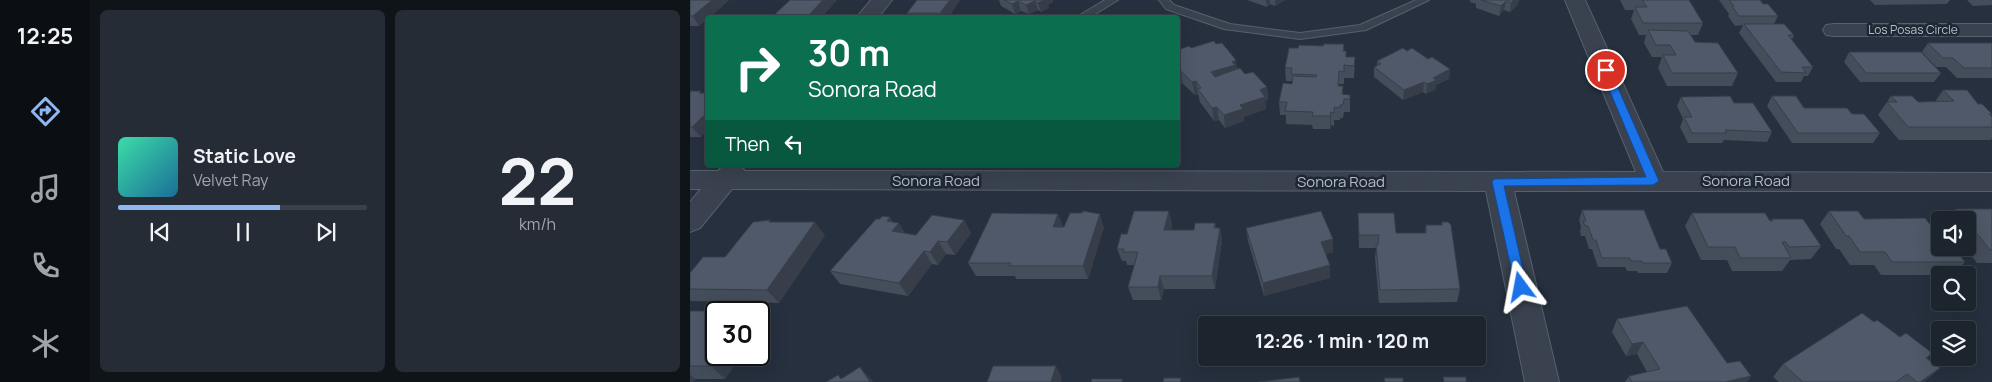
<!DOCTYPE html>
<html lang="en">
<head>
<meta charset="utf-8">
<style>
  :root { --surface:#1c242e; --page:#252c36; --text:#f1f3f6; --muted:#a0a4aa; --line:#3a414a; --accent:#8fb7f4 }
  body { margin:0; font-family:Manrope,sans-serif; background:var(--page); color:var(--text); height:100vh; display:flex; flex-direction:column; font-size:19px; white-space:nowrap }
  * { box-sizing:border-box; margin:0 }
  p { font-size:16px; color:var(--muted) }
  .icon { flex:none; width:28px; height:28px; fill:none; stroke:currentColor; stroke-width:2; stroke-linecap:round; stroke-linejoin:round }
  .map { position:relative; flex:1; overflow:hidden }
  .panel { display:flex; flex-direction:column; gap:10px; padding:10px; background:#0f1419; width:600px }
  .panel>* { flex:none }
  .banner { position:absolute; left:15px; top:15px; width:475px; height:152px; border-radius:5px; box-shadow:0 5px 20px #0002,0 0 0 1px var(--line); background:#0b6e4f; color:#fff; overflow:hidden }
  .tools { position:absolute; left:1241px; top:211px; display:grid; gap:10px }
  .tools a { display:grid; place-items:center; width:45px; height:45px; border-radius:5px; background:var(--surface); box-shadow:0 5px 20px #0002,0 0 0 1px var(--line); font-size:25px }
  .speed { position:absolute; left:15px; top:301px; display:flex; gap:10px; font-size:25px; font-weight:700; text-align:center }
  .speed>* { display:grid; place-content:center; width:65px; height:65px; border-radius:50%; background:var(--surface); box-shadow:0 5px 20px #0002,0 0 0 1px var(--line); line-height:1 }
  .speed .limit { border:2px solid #111; border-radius:8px; background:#fff; color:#111 }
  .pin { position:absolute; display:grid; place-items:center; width:42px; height:42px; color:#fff; margin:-21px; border:2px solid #fff; border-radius:50%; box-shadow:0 1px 5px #0007 }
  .me { position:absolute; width:55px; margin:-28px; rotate:347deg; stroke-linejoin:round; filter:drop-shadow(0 0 4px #0008) }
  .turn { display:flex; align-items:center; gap:18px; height:105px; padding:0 20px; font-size:22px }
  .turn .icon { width:65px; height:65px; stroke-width:2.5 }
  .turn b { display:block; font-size:35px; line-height:42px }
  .then { display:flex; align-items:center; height:48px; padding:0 20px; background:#0003; gap:10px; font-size:19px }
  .panel .card { flex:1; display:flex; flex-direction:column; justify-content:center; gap:8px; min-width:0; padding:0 18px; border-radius:8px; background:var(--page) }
  .panel .dial { align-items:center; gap:0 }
  .dial b { font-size:65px; line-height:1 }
  .song { display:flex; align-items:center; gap:15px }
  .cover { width:60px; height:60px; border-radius:8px; background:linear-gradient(135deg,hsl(160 70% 55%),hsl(200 70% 35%)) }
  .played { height:5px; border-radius:2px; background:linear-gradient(90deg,var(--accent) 65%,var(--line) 65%) }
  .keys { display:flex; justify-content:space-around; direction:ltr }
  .panel .tiles { flex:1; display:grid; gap:10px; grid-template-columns:repeat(2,1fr) }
  .trip { position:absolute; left:508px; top:316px; width:288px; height:50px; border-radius:5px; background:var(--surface); box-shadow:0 5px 20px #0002,0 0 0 1px var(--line); font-weight:700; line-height:50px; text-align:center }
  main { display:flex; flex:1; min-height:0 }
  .tabs { display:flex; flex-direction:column; width:90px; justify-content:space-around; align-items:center; background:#0b0e12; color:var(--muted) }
  .tabs .icon { width:35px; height:35px }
  .tabs .current { color:var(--accent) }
  .tabs b { font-size:22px; color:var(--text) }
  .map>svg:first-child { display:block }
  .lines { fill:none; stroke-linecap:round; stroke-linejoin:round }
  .lane-casing { stroke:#57606c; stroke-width:2 }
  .street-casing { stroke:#57606c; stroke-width:2 }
  .lane { fill:#39424e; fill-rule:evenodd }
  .street { fill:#39424e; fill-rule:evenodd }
  .wall { fill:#444d5a }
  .shaded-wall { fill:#373e4a }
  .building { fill:#4f5969; stroke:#373e4a }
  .route { fill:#1a73e8; stroke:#114b97 }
  .labels { text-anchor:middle; stroke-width:5; stroke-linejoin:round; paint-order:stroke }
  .far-street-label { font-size:12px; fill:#b6bdc9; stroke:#1e2733 }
  .street-label { font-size:15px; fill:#b6bdc9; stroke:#1e2733 }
</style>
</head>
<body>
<main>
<nav class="tabs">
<b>12:25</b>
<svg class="icon current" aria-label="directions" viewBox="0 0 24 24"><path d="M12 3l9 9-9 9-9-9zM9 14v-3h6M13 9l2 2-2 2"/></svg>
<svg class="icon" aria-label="music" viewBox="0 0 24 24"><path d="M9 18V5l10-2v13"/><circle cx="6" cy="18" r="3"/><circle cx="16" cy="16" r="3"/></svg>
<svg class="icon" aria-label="phone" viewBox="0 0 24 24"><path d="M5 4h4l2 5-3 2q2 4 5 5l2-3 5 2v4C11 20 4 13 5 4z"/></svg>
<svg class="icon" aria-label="climate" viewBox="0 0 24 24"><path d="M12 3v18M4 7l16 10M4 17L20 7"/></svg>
</nav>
<section class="panel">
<div class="tiles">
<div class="card">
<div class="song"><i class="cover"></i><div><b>Static Love</b><p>Velvet Ray</p></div></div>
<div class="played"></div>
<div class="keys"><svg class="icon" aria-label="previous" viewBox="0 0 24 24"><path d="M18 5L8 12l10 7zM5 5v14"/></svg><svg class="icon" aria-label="pause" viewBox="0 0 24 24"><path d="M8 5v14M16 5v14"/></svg><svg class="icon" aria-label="next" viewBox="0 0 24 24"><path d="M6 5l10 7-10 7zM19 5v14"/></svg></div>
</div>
<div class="card dial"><b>22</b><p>km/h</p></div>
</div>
</section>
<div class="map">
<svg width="1302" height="382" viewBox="0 0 1302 382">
  <rect width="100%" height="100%" fill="#26303e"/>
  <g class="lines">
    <defs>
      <path id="lane" d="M415 0H428L399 18H385Z
        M469 0H479L484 5 540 24 610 33 670 25 726 0H739L676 30 610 39 534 29 476 9Z"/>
      <path id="street" d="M181 0H202L188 18H166Z
        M875 0H895L973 172 1302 173V191H824L869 382H835L796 191 42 189 10 228 0 232V202L11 189H0V171H28L34 165H50L55 171 946 172Z
        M1144 24H1302V36H1144L1136 35 1133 30 1136 25Z"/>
    </defs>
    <use href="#lane" class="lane-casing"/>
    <use href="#street" class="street-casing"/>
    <use href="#lane" class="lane"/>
    <use href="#street" class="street"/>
  </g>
  <path class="wall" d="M0 0H39L19 18H18L9 26H0Z
    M147 0 131 18H86L84 15Z
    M270 0 258 18H219L217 13Z
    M309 0H363V2L358 5 359 8 351 12 348 10 339 14 331 11 325 14 311 6Z
    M557 0H595L585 6 580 4 577 7Z
    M780 0H829L828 4 820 12 814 10 809 16 786 8V4L780 2Z
    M930 0H999L1013 23 1008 35H1001L1005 42 1048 73 1042 86H977L968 68 972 57H962L954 43 956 35H949L941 19 944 10H935Z
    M1029 0H1070L1073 4 1088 16 1084 24 1104 35 1102 40 1123 67 1118 76H1114L1111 82H1086L1049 33 1053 25 1045 26 1038 16 1039 14Z
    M1180 0H1260L1257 4 1185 5Z
    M1277 0H1302V5L1283 6Z
    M1238 43H1302V79L1301 78H1267L1256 67H1246L1232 52Z
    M654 44V51L656 57H665L664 78H654V84H649V86H653V94L660 95V112H654L653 118H650V120H644V126L641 125 640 129H623L622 125 596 124V115H590L589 102 602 84V81H596L595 68 608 48 633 46Z
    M501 48 547 69 577 87 578 100 575 101 576 109 554 117V121L535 128 529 120 524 121 510 102 508 94 505 95 493 84 489 85 488 84V50Z
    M717 51 738 59 760 69 759 79 746 85V89L736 94 733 92 713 100 684 77V67L687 66V61Z
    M1159 52 1251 73 1244 82H1170L1154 62Z
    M1253 90 1288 104 1302 114 1301 116 1302 117V138L1301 140H1209L1188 115 1201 96 1228 102H1245Z
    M0 91 12 93 11 137H0Z
    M1082 96 1114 108 1162 114 1190 133 1183 143H1102L1077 106Z
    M991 97 1044 103 1082 132 1077 142 1034 140 1032 143H998L990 127 993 119 987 106Z
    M1266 209H1302V263H1287L1275 248H1278V220H1256Z
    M892 210 970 249 982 263 977 273H948L947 271H937L935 267H908L902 249H899L895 236H891L890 231 891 227 889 220Z
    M1139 211 1174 219 1261 251 1275 262 1263 275H1191L1184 265H1160L1149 249H1146L1130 224Z
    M668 213 706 233H735L736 225H752V222L770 289 767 302 689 303 685 258 686 248H669Z
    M1002 213 1080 221 1082 219 1131 246 1121 259 1100 260 1092 271H1042L1037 260H1011L995 226Z
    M368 214 373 227H414L398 279H326L325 276H286L278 263Z
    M274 220 281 233 265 255 256 254 248 265 242 264 218 296 150 284 140 271 203 222 215 233 226 235Z
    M81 222 135 235 89 303 1 301 0 300V273L35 257Z
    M525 223 526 228H530L532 241 525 289H474L471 300H443L438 287 444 265H437L436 261H432L427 249 437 234 482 224 481 230H504Z
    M556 228 643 239V252L636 254 640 278 574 296 558 241Z
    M0 311H27L29 312H26V355H54L50 362H47L35 379H5L3 382H0Z
    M927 319 1037 363 1061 376 1057 382H935L939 376 957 372 947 354 936 356 922 332Z
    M1210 337 1242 353 1237 358 1250 368 1234 382H1089L1083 377 1093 364Z"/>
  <path class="shaded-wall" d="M22 0H39L19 18H18V19L9 26 3 16Z
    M133 0H147L131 18H120L119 15Z
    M260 0H270L258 18H252L250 13Z
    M353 0H363V2L358 5 359 8 351 12 348 3Z
    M576 0H580V4L577 7Z
    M585 0H595L585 6Z
    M824 0H829L828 4 820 12 821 3Z
    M328 1 331 11 325 14 322 4Z
    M345 1 348 10 339 14 336 5Z
    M816 1 814 10 809 16 811 6Z
    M546 60 548 73 523 85 521 72 542 62Z
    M760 69 759 79 746 85V89L736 94 737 84 743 78Z
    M491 71 493 84 489 85 488 79V72Z
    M506 81 508 94 505 95 502 82Z
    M734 82 733 92 713 100 714 90Z
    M577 87 578 100 575 101 576 109 554 117V121L535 128 534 115 550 105 570 90Z
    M527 107 529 120 524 121 522 108Z
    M18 112V130L11 137 2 127Z
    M641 112V125L640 129V116Z
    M479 211 482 224 477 243 474 230Z
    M368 214 373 227 368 240 363 227Z
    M410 214 414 227 398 279 393 266Z
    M200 217 206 227 209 223 217 236 202 231 197 221Z
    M274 220 281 233 265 255 257 242Z
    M125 222 135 235 89 303 77 290Z
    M530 228 532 241 525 289 522 276Z
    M643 239V252L631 255V242Z
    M248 241 256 254 248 265 240 252Z
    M234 251 242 264 218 296 209 283Z
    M640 265V278L574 296 573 283Z
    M470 276 474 289 471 300 468 287Z
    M953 342 947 354 936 356 942 344Z
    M29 355H39L47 362 35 379 21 366Z
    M43 355H54L50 362Z
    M366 366 372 378 371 382H361Z
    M170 367 181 379 183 382H180Z
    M1250 368 1234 382H1230Z
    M0 374 5 379 3 382H0Z
    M1061 376 1057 382H1035Z"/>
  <path class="building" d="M0 0H22L3 16H0Z
    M100 0H133L119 15H84Z
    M227 0H260L250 13H217Z
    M314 0H354L348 3 345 1 336 5 328 1 322 4Z
    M791 0H824L821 3 816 1 811 6Z
    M952 0H999L1013 23H953L945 7H957Z
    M1039 0H1070L1073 4H1078L1088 16H1049L1042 6H1044Z
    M1054 24H1094L1104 35H1098L1123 67H1112L1116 73 1091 72Z
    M958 30 998 31 1005 42 1028 43 1048 73H982L973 55H986L980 45H966Z
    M524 41 526 44 532 43 546 60 542 62 545 65 521 72 525 77 550 68 555 74 563 72 577 87 570 90 575 97 550 105 553 109 534 115 527 107 522 108 508 89 511 88 506 81 502 82 491 71 488 72V50L499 46 501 48Z
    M1238 43H1302V68H1274L1263 58H1253Z
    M634 44H654L653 51H656V57H665L664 66 654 65V72L649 71 648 86H653L652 94 660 95V99H654L653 105H650V108L644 107V113L641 112 640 116H622L623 112 595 111 597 102H589L593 83 602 84 603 76 626 77 627 75 601 74 602 68H595L599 48H608L609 45 633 46Z
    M713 48 717 51 722 48 738 59 742 57 760 69 743 78 747 80 737 84 734 82 714 90 684 67 691 64 687 61Z
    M1159 52H1231L1251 73H1176Z
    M18 89V112L2 127H0V91H11L9 93H14Z
    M1253 90H1277L1288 104H1292L1302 114H1299L1302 117V127H1218L1197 102H1207L1201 96H1222L1228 102 1264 101Z
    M1040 96 1044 103H1063L1082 132 1035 130 1037 133H1002L994 117H1002L991 97Z
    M1082 96H1106L1114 108H1157L1162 114H1174L1190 133H1108Z
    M1266 209H1302V250H1300L1278 222V220H1275Z
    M892 210H954L970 249H976L982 263H953L952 261H941L940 258H912L906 240H903L898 226H895L893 221H896Z
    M393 211 410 214 393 266H319L321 263H278L302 213 368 214 363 227H374L380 213H392Z
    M444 211H479L474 230H504L505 223H525L524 228H530L522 276H470L468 287H438L448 252H433L434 249H427L431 234H437Z
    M631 211 643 239 631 242 640 265 573 283 556 228Z
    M1139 211H1168L1174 219 1235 218 1250 237V248H1258L1261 251H1266L1275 262H1202L1195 252H1170L1159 236H1156Z
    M668 213H704L706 233H736V225H752V222H758L761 225 770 289 690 290 686 245H688L689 235H669Z
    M1002 213H1075L1080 221H1083L1082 219H1113L1131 246 1099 247 1096 242H1092L1101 258H1050L1045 247H1018Z
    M242 215 274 220 257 242 248 241 240 252 234 251 209 283 140 271 186 219H190L192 216 200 217 197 221 209 223 202 231 226 235Z
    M80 220 79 222H125L77 290 0 289V273L13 257H35L63 222Z
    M997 306 1037 363 1050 361 1061 376 1035 382H942L939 376 970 369 953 342 942 344 927 319Z
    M0 311H27L24 315H26V355H29L21 366H0Z
    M1172 313 1184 322 1187 320 1210 337 1216 333 1242 353 1236 358 1250 368 1230 382H1227L1217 374 1206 382H1113L1093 364Z
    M303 366H366L361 382H297Z
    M170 367 180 382H136L148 375 151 379Z
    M609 377 610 382H569Z
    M753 377H776V382H754Z
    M474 378H491L490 382H473Z
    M694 378H713V382H695Z
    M402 379H432V382H401Z"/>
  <path class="route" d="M916 67 920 70 969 181 963 185 814 186 837 287 835 290 831 292 826 290 802 182 804 179 956 177 911 70Z"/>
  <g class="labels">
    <g class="far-street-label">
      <text x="1223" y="34">Los Posas Circle</text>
    </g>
    <g class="street-label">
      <text x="246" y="186">Sonora Road</text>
      <text x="1056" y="186">Sonora Road</text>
      <text x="651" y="187">Sonora Road</text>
    </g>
  </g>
</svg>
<div class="tools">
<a><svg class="icon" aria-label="sound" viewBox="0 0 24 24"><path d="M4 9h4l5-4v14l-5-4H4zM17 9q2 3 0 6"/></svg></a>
<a><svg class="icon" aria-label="search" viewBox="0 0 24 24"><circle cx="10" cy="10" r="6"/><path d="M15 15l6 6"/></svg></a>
<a><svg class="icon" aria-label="layers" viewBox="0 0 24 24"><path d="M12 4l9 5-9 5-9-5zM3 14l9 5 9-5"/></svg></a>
</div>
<div class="speed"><div class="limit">30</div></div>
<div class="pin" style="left:916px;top:70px;background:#d93025"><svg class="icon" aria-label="arrive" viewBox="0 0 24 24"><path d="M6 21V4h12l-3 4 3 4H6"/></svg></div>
<svg class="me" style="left:831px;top:287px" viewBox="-20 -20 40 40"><path d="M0-17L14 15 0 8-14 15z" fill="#1a73e8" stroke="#fff" stroke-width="4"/></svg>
<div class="trip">12:26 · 1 min · 120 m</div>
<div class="banner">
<div class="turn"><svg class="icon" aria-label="right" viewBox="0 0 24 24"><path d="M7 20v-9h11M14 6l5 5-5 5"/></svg><div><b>30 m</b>Sonora Road</div></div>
<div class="then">Then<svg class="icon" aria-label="left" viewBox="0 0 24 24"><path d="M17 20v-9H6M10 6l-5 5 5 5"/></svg></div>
</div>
</div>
</main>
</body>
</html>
